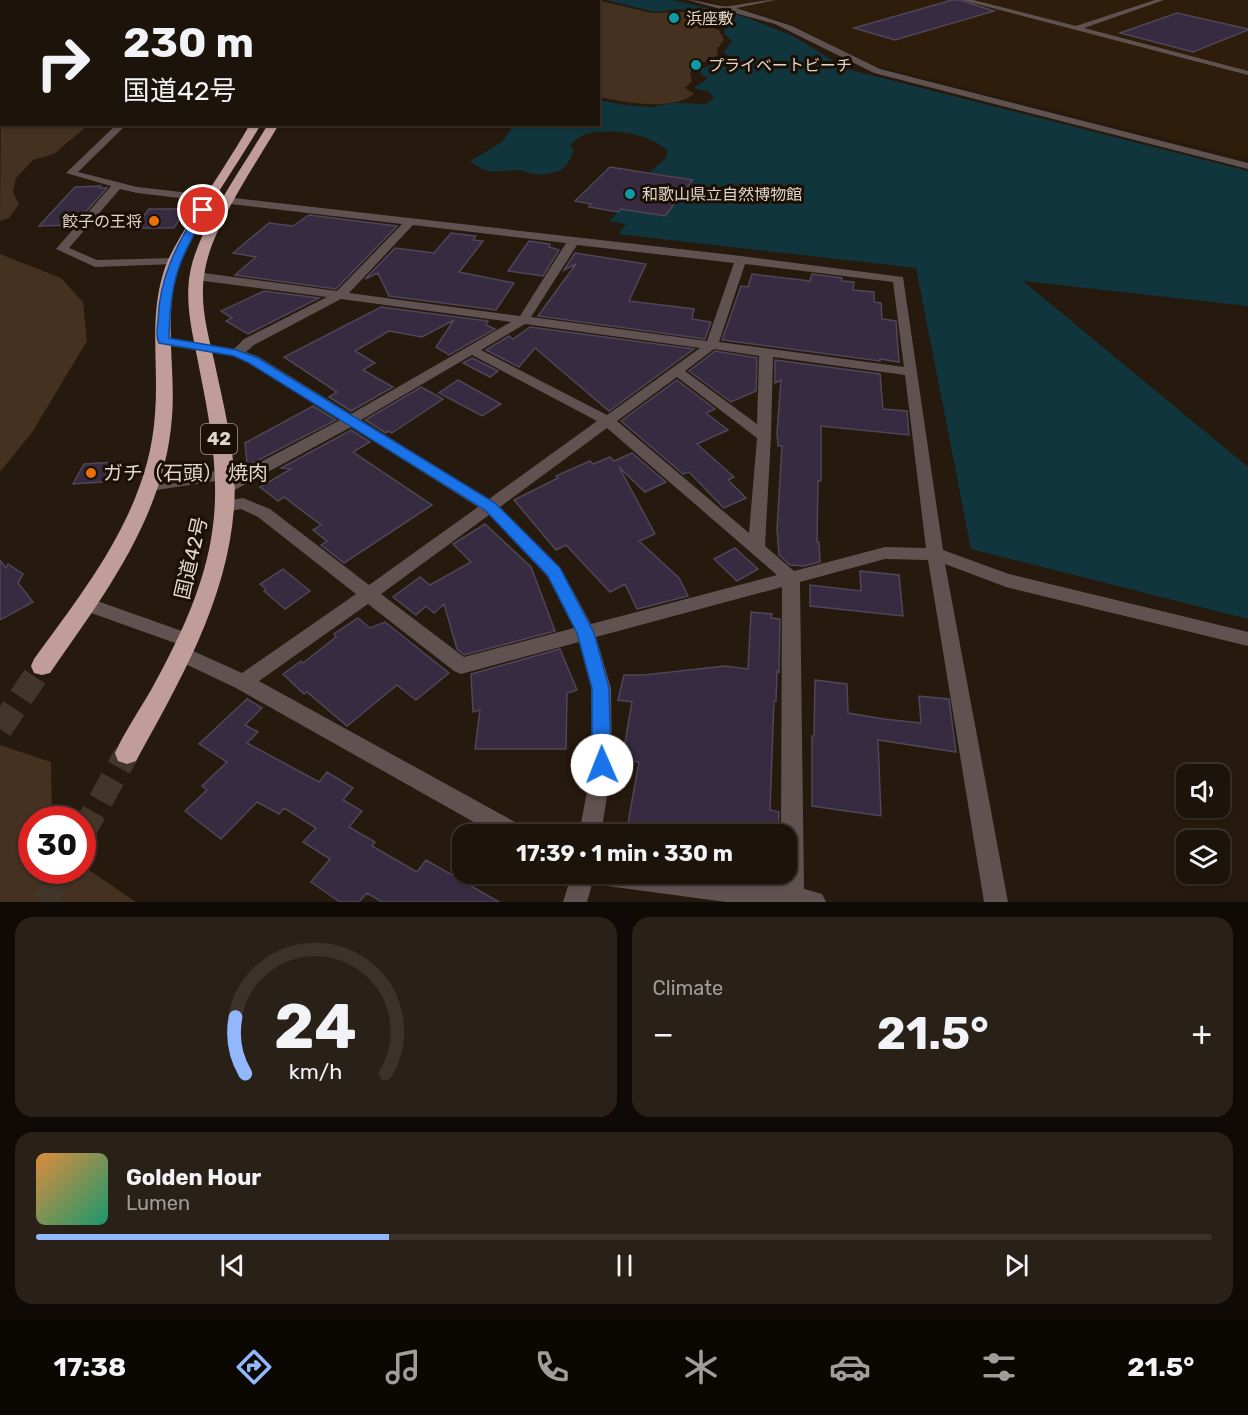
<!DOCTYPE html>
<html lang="en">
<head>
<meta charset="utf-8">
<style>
  :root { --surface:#1c130a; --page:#292018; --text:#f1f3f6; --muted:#a09e9c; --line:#3a322b; --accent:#93b7fd }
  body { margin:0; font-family:Rubik,"Noto Sans JP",sans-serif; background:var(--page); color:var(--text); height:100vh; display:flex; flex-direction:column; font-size:22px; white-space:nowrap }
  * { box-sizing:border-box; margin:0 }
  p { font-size:20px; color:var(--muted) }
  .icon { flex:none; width:33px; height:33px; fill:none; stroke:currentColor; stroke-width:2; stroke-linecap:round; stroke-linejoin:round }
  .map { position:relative; height:902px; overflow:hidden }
  .sheet { display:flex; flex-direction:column; gap:15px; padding:15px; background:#0f0a06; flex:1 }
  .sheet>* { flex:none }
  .guide { position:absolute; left:0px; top:0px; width:600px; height:126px; box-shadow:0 2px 4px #0004,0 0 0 2px var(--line); background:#1c130a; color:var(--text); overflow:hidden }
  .buttons { position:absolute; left:1176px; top:764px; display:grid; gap:12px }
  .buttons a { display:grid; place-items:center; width:54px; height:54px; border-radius:12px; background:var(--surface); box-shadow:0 2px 4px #0004,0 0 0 2px var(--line); font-size:30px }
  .speed { position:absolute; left:18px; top:806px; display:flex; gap:12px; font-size:30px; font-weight:700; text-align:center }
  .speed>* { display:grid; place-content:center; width:78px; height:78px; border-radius:50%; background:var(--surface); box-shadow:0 2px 4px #0004,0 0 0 2px var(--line); line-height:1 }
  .speed .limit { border:9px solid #d22; background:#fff; color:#111 }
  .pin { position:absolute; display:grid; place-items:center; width:51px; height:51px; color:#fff; margin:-26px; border:3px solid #fff; border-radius:50%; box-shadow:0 2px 6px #0007 }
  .me { position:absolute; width:66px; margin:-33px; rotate:359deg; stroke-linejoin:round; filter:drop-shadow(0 0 4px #0008) }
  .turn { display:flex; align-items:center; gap:21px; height:126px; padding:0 24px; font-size:27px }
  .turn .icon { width:78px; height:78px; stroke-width:2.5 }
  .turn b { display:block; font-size:42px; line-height:51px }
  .big { font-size:45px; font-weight:700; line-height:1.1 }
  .sheet .widget { flex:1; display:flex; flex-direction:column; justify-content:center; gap:9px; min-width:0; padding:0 21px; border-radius:18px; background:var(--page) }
  .sheet .dial { align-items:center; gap:0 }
  .dial svg { height:156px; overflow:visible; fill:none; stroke:var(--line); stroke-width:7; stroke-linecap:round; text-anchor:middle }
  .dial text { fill:var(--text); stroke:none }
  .song { display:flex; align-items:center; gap:18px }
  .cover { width:72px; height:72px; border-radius:9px; background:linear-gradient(135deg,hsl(30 70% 55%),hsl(160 70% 35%)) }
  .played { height:6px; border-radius:3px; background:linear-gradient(90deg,var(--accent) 30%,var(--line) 30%) }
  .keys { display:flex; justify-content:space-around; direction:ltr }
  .heat { display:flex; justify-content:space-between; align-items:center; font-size:33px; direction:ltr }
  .sheet .tiles { flex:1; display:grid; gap:15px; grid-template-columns:1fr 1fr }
  .widget:last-child { grid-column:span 2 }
  .trip { position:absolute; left:452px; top:824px; width:345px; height:60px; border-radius:18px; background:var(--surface); box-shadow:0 2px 4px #0004,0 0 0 2px var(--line); font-weight:700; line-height:60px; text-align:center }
  .tab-bar { display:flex; height:96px; justify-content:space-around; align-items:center; background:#0b0804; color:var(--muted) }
  .tab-bar .icon { width:42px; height:42px }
  .tab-bar .active { color:var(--accent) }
  .tab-bar b { font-size:27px; color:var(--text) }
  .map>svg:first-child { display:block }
  .built { fill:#2e1d0b }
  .green { fill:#45311f }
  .water { fill:#10353c }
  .building { fill:#372b42; stroke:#4f4657; stroke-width:1.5 }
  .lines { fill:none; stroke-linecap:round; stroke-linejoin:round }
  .highway-tunnel { stroke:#42352a; stroke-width:25; stroke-dasharray:25 13; stroke-linecap:butt }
  .minor { fill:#605250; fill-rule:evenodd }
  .highway { fill:#c09d99; fill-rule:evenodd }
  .route { fill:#1a73e8; stroke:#114b97; stroke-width:1.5 }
  .culture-dot { fill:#0f9aa8; stroke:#1c1005; stroke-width:2 }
  .food-dot { fill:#e8710a; stroke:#1c1005; stroke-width:2 }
  .labels { text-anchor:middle; stroke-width:6; stroke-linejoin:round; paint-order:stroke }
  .far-poi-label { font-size:16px; fill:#dfd6cd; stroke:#1c1005; text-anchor:start }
  .shield { fill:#1c1005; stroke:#a49b91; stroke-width:1.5 }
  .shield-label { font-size:18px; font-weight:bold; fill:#dfd6cd }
  .poi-label { font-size:20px; fill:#dfd6cd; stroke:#1c1005; text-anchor:start }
  .street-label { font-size:20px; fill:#dfd6cd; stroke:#1c1005 }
</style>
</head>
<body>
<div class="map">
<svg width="1248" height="902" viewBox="0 0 1248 902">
  <rect width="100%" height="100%" fill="#26190d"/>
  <path class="built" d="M707 0H1248V159L870 64 788 22Z"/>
  <path class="green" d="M596 0 652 13 682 12 699 15 698 23 719 30 724 40 717 49 718 55 693 67 690 74 692 81 685 88 694 94C671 112 625 102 599 97L598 2 325 1Z
    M1 104 2 124 88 125 54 154 33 160 16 178 13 192 19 204 9 218 0 221Z
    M0 254 61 278 83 302 87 341 33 431 0 472Z
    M0 745 51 762 52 819H32V870H82L83 866 136 902H0Z"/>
  <path class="water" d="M605 0H671L743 16 793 36 847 69 1248 171V306L1023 281 1248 467V619L971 549 916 268 618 234 626 224 609 221 621 209 665 217 695 180 650 172 665 159 668 151C649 133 611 128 586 134 580 136 575 141 570 145L574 151C571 157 568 166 561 170 554 173 540 176 533 174 528 173 524 170 519 170 500 170 488 177 470 161L502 142 511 129 507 125 598 124 599 100 624 105 651 107 674 103 706 104 714 98 709 92 694 88 708 78 702 75 698 69 723 62 729 56 724 52 732 41 723 32 726 30 720 26 701 21 704 15 679 9 656 12Z"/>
  <path class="building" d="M952 0H960L994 11 895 40 854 28Z
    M1177 13 1248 29V30L1193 52 1120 33Z
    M610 167 693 180 665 216 621 209 618 212 589 207 591 204 575 201Z
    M101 186 100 188H107L74 225 39 226 75 187Z
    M149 209H186L174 228H134Z
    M309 215 397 226 336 289 235 275 256 257 233 253 269 223 293 226Z
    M451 233 476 236 473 240 483 241 459 272 514 283 496 310 389 296 378 273 365 279 395 248 434 253Z
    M529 241 550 244 549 247 559 250 543 276 508 271Z
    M575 253 646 264 629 301 694 309 692 319 711 322 705 339 538 316 576 264 564 270Z
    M752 274 810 281 812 274 842 278V281L854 282 853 290 874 292V302L881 303 882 319 896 321 899 362 880 359V361L722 340 741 286 748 287Z
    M264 291 319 298 248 334 226 321 232 318 221 311Z
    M381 307 488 321 486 325 495 329 449 355 436 347 454 320 422 337 389 331 355 351 375 363 363 370 393 387 351 411 329 397 337 392 284 357Z
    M530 327 694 349 609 411 535 348 519 367 486 350 509 336 513 339Z
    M715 351 757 358 756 391 731 402 689 371Z
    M472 358 498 371 490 377 463 363Z
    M775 360 880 374 883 409 907 411 909 435 821 426V481H818L817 542H819L820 562 804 566 790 565 779 555 777 529 782 446H778L777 433 781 380 775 383Z
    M458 380 501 404 482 416 439 393Z
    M677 380 715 409 706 413 728 430 697 444 734 477 728 480 746 498 724 508 689 472 683 474 621 421Z
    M421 387 443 399 392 433 388 431 386 433 365 420Z
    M313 406 336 420 251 464H247L245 443Z
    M351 430 370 442 353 452 432 505 344 563 321 545 327 541 313 530 321 525 284 497 278 501 260 487 291 469 281 468Z
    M632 453 666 482 645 492 619 467 655 534 639 541 679 578 688 596 637 609 625 584 610 592 566 545 556 550 514 500 558 478 556 476 590 461 593 464 610 457 614 461Z
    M114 462 102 482 73 484 84 464Z
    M485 524 531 567 555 631 464 655 457 649 444 604 434 613 426 606 416 615 393 597 420 577 430 585 471 562 453 544Z
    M735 548 758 569 737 581 714 559Z
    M0 560 6 568 8 564 23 574 18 583 33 602 0 620Z
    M283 569 310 591 285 609 264 591 266 589 260 584Z
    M860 571 899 575 903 616 810 606V585L861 591Z
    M751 612 772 614 771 618 780 619 779 672 777 671 776 701H774L770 810 779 812 778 834H750L723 829V834H626L639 762 622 760 632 702 618 700 624 675H644L725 666 748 669Z
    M358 618 370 628 385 622 449 673 416 700 397 685 347 726 307 692 304 694 283 674 301 661 303 663 336 637 334 634Z
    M560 649 577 690 567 693 566 749H475L480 710 473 712 471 674Z
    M815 680 847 684 848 713 884 719 921 723 919 696 949 699 956 752 878 740 881 816 812 806V736H814Z
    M247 699 262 708 245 725 258 732 247 743 319 782 327 772 353 788 343 800 362 811 349 827 375 842 372 846 417 872 426 860 499 902H382L367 893 359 902H340L311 882 330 859 303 842 316 828 284 808 279 814 257 802 221 839 185 811 207 790 202 786 227 762 199 744Z"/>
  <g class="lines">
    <path class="highway-tunnel" d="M0 729 42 666
      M82 834 127 753
      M45 902 63 870"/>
    <path class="minor" d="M17 0H23L24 2H17Z
      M125 0H136L122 2Z
      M143 0 153 2H144Z
      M311 0H321L308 2Z
      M688 0C700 0 721 8 730 6 745 4 760 0 776 0L736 8 792 26 880 69 1248 163V169L874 73 775 24Z
      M962 0H973L1076 26 1155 0H1164L1084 28 1248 71V75Z
      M0 14H2V18H0Z
      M0 30H2V34H0Z
      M0 66H2L0 71Z
      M117 124H127L78 172 137 187 741 256 903 277 943 550 1009 574 1248 632V646L1006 587 945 564 1008 902H984L928 560 885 559 800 582 804 889 822 894 826 902H726L592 884 587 902H563L572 873H680L780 886V873H786V834H781L782 587 596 637 611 688 612 765 601 834H579L592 765 591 688 579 642 461 674 454 671 368 604 259 681 524 827 527 834H495L236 688 175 659 173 654 175 649 182 646 242 673 356 594 258 517 241 509 225 512 219 510 217 506 219 502 243 498 270 509 369 585 478 507 351 427 231 492H219L217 488 219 484 340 420 249 363 234 356 163 345 157 341 163 337 234 349 244 339 327 297 196 280 190 276 196 272 337 291 402 224 137 193 120 189 69 248 97 260 175 258 181 261 175 264 95 267 56 249 111 186 66 173ZM413 225 566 243 520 316 349 293ZM577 245 734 263 707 341 531 317ZM745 264 893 282 904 367 719 342ZM341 299 511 322 351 414 259 357 246 352 254 345ZM525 324 700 348 607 415 481 350ZM714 349 759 356 757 424 685 371ZM472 355 597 421 489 499 361 420ZM773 357 905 375 926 548 885 547 794 571 765 546 771 436ZM677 377 757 438 749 533 617 421ZM607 428 777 575 591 624 560 567 500 507ZM489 515 547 576 574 628 464 657 381 594Z
      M224 470 229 471 232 475 229 479 150 491 144 490 142 486 144 482 150 481Z
      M86 597 196 636 198 641 196 646 189 648 80 609 77 604 80 599Z"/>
    <path class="highway" d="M260 0H268L269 2H261Z
      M275 0H283L284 2H276Z
      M250 124H261C236 168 193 225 178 271 163 319 176 368 172 417 165 515 105 594 50 673L42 675 34 673 31 666 34 659C88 585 149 509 155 414 159 367 149 320 163 274 169 253 182 235 192 217 211 186 232 156 250 124Z
      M268 124H279C256 164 212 227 205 270 199 301 207 330 214 360 224 408 238 459 234 508 227 601 180 681 136 761L127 764 118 761 115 753C125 731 139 711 151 690 177 643 202 592 211 539 221 482 211 427 200 372 194 338 183 303 191 268 201 224 245 164 268 124Z"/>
  </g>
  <path class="route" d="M200 208 208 210C178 260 170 280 169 338L237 350 258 358 495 503 560 568 594 633 609 688 611 765 609 771 602 773 595 771 592 765V688L577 633 548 576 485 510 249 363 234 356 159 343C156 337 157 328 158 321 159 278 177 243 200 208Z"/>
  <g class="culture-dot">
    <circle cx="674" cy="18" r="6"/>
    <circle cx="696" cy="65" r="6"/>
    <circle cx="630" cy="194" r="6"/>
  </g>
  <g class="food-dot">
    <circle cx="154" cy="221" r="6"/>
    <circle cx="91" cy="473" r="6"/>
  </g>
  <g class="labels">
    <g class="far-poi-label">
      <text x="686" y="24">浜座敷</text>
      <text x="708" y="71">プライベートビーチ</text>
      <text x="642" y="200">和歌山県立自然博物館</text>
      <text x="142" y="227" text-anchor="end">餃子の王将</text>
    </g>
    <rect class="shield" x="201" y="424" width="36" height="30" rx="4.5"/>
    <g class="shield-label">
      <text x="219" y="445">42</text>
    </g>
    <g class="poi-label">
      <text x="103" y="480">ガチ（石頭） 焼肉</text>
    </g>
    <g class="street-label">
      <text transform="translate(191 558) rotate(-77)" y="7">国道42号</text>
    </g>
  </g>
</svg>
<div class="buttons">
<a><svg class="icon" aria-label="sound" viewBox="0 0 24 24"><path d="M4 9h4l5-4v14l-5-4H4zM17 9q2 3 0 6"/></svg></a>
<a><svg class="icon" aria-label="layers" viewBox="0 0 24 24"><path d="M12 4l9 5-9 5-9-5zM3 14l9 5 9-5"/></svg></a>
</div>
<div class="speed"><div class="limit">30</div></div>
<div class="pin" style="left:203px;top:210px;background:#d93025"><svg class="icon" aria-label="arrive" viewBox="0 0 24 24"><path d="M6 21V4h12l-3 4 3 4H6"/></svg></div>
<svg class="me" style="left:602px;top:765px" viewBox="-20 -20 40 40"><circle r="19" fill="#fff"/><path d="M0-13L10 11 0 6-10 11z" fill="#1a73e8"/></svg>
<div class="trip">17:39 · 1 min · 330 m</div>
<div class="guide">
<div class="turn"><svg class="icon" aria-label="right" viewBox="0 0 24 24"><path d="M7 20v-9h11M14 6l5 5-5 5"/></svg><div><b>230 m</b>国道42号</div></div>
</div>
</div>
<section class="sheet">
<div class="tiles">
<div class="widget dial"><svg viewBox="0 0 100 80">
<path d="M14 69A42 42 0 1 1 86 69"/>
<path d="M14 69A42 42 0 0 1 9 40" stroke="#93b7fd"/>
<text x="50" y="56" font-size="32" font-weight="700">24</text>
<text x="50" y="72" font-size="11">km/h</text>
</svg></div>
<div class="widget"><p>Climate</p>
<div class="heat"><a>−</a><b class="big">21.5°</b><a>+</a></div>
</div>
<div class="widget">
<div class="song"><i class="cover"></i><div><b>Golden Hour</b><p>Lumen</p></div></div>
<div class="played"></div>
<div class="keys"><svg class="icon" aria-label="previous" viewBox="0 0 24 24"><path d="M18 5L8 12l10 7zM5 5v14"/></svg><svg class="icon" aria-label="pause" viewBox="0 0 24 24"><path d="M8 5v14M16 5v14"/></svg><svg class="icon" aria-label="next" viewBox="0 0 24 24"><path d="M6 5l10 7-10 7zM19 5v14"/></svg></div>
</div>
</div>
</section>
<nav class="tab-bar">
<b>17:38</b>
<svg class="icon active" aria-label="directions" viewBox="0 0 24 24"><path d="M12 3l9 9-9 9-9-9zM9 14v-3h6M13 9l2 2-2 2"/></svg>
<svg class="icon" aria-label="music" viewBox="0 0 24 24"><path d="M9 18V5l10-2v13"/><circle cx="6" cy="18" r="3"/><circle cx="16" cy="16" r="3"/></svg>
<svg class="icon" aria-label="phone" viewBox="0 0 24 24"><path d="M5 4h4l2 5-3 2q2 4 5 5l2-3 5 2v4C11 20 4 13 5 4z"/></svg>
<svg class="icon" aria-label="climate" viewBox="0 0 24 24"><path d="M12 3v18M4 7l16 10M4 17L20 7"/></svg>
<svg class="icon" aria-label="car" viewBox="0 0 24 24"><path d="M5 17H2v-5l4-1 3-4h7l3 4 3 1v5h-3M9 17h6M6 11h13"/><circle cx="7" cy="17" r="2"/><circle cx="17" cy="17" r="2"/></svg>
<svg class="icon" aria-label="filters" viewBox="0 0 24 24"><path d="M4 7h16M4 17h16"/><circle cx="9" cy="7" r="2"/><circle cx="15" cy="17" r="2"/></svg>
<b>21.5°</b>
</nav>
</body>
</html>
